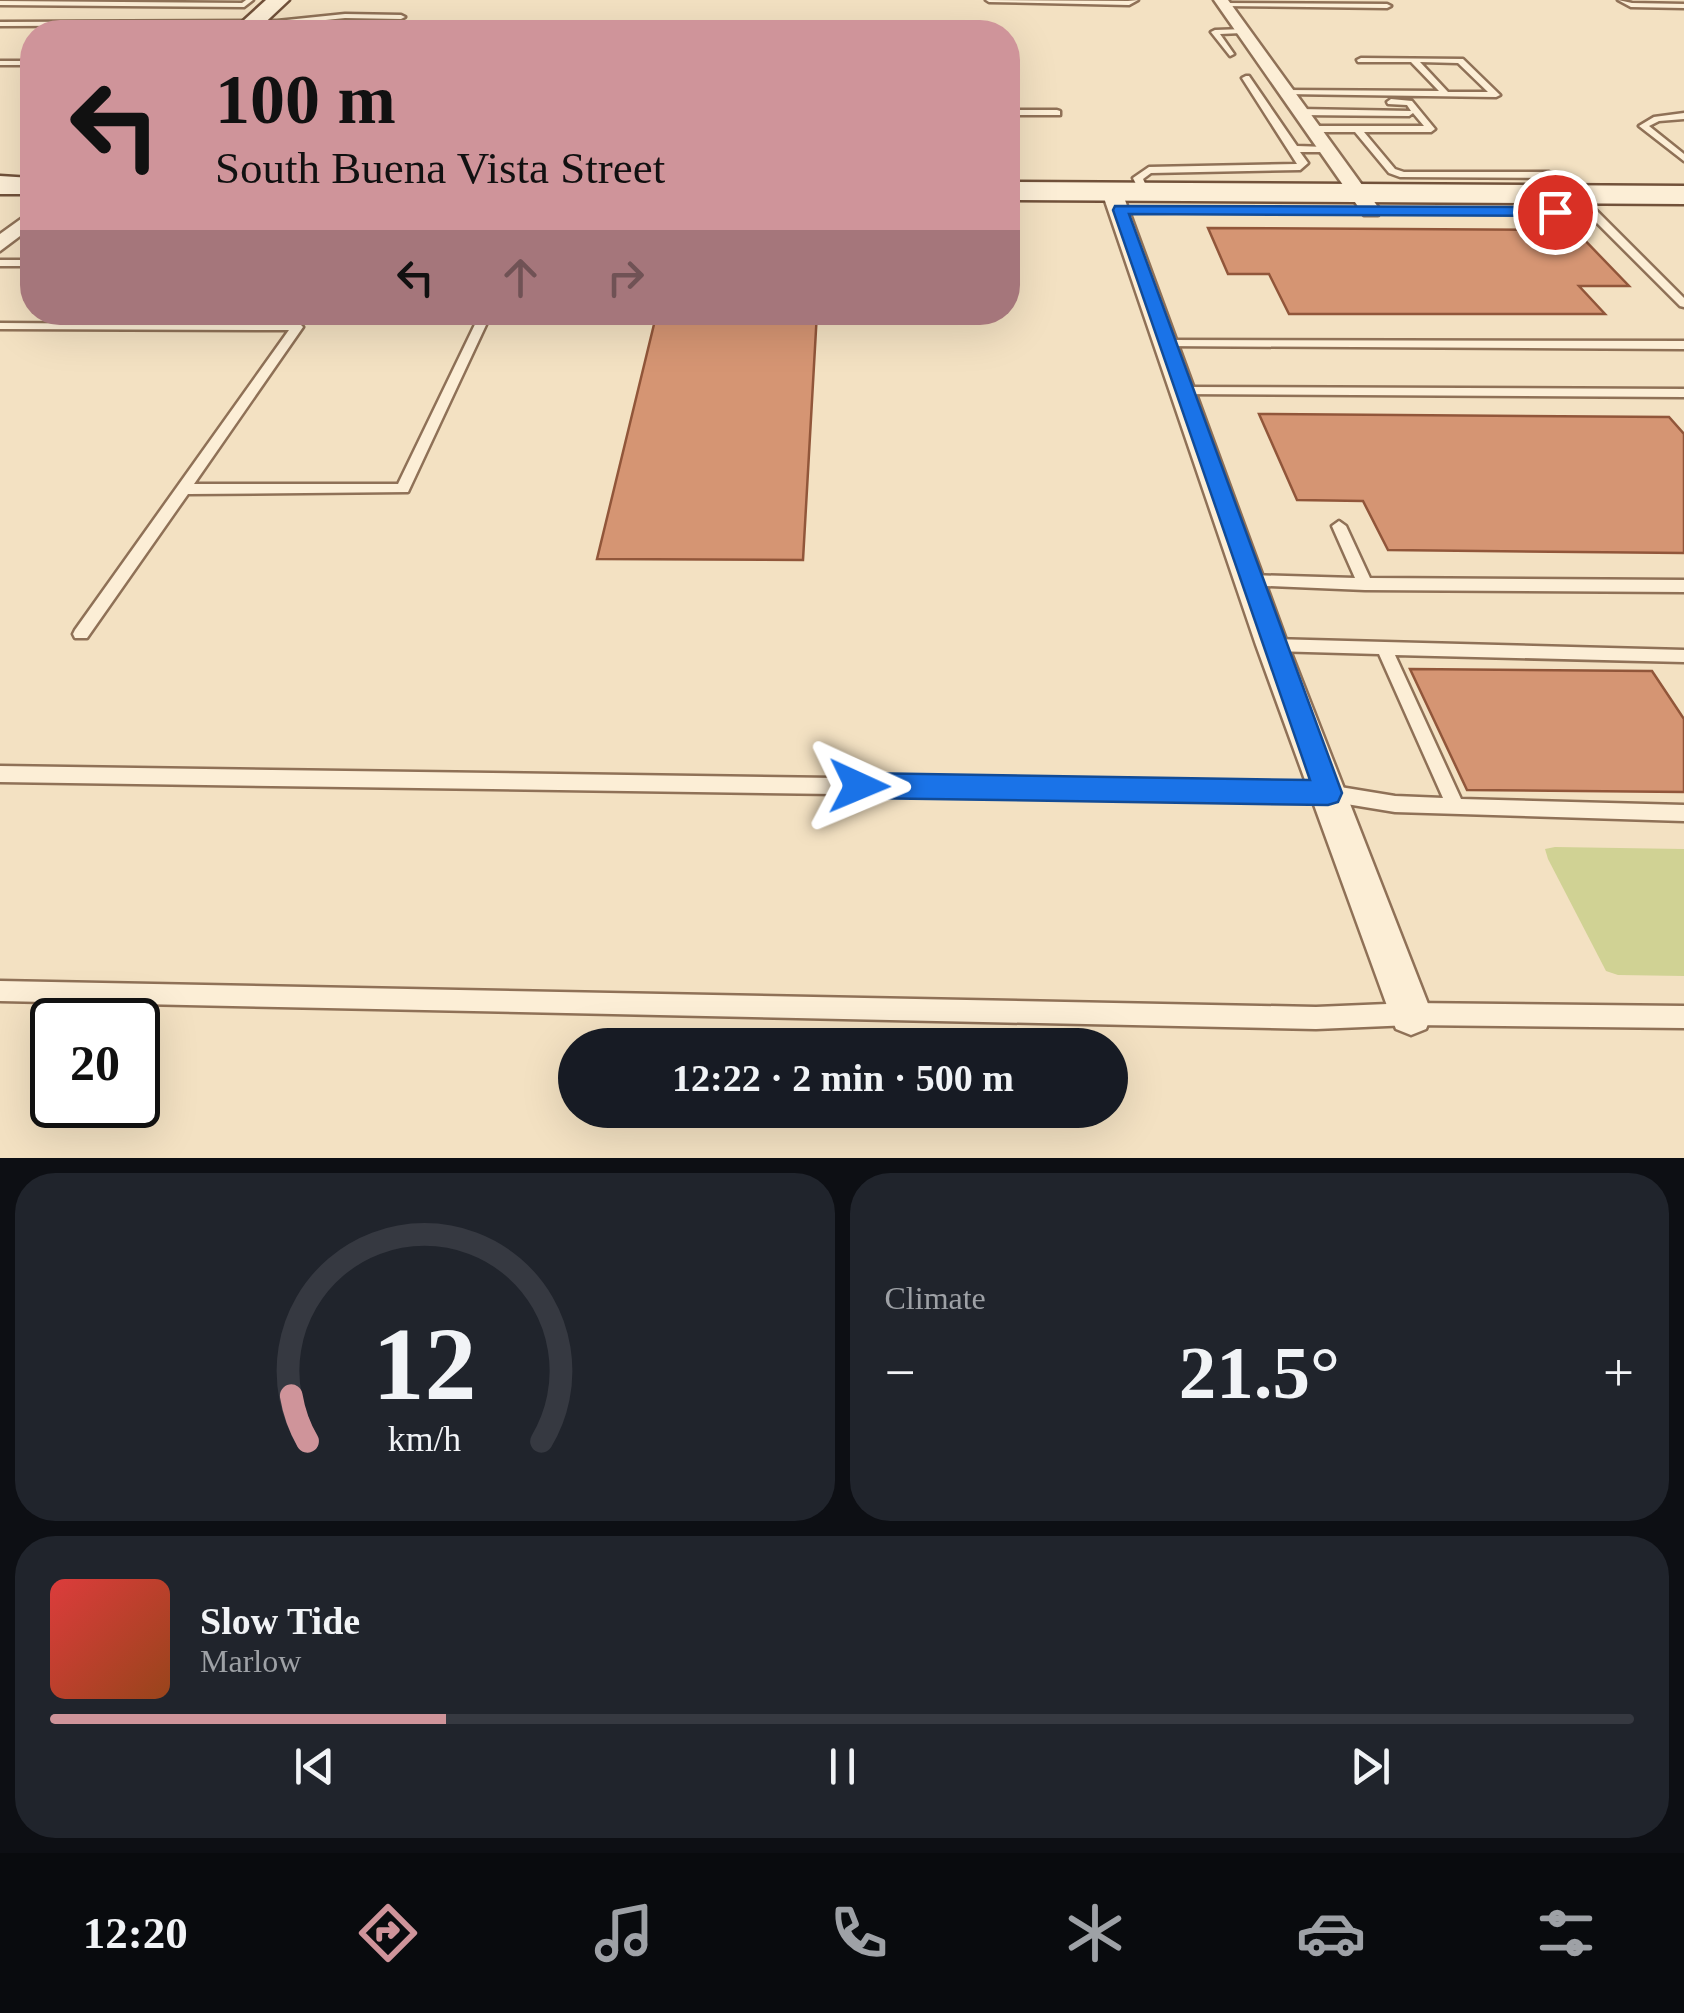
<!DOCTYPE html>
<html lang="en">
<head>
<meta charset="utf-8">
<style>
  :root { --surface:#171b24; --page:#20242c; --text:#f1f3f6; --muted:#9ea1a6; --line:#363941; --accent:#cf949a }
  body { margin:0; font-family:Georgia,serif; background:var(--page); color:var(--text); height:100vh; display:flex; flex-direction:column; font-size:38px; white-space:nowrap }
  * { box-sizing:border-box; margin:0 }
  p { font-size:32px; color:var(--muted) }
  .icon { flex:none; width:55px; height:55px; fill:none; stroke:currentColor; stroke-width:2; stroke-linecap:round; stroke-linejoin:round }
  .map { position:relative; height:1158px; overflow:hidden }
  .details { display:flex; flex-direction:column; gap:15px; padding:15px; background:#0d0f14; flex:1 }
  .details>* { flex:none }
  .guide { position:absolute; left:20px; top:20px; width:1000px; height:305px; border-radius:40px; box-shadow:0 10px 40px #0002; background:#cf949a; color:#111; overflow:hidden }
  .speed { position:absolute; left:30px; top:998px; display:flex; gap:20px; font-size:50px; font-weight:700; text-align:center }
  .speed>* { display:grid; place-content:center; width:130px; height:130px; border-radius:50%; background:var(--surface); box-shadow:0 10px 40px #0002; line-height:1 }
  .speed .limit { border:5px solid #111; border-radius:15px; background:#fff; color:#111 }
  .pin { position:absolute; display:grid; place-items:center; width:85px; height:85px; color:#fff; margin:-42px; border:5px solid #fff; border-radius:50%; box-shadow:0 2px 10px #0007 }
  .me { position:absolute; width:110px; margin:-55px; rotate:91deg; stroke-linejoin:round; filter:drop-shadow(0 0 8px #0008) }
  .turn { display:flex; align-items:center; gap:35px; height:210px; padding:0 30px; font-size:45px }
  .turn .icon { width:130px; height:130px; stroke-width:2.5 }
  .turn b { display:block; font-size:70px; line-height:85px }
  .lanes { display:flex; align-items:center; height:95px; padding:0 30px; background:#0003; justify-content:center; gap:50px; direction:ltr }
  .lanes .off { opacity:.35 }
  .big { font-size:75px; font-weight:700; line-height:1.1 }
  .details .widget { flex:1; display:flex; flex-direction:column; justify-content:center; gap:15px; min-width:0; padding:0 35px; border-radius:40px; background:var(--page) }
  .details .dial { align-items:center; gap:0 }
  .dial svg { height:260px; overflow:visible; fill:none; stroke:var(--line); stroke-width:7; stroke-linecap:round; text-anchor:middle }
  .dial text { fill:var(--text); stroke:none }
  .song { display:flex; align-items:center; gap:30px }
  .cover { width:120px; height:120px; border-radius:15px; background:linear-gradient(135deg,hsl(0 70% 55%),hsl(20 70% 35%)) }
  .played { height:10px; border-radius:5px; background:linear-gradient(90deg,var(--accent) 25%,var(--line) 25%) }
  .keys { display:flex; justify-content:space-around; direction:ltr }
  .heat { display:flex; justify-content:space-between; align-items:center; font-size:55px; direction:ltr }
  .details .tiles { flex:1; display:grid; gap:15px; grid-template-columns:1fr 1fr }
  .widget:last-child { grid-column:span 2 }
  .trip { position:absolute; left:558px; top:1028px; width:570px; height:100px; border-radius:50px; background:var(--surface); box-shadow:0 10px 40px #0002; font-weight:700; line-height:100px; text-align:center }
  .menu { display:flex; height:160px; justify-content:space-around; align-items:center; background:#090b0e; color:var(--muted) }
  .menu .icon { width:70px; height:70px }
  .menu .on { color:var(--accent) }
  .menu b { font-size:45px; color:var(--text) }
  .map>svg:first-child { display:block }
  .green { fill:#d0d294 }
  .building { fill:#d59573; stroke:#91563a; stroke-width:2.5 }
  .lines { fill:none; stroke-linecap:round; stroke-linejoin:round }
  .lane-casing { stroke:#8f7157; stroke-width:5 }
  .street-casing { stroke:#8f7157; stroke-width:5 }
  .secondary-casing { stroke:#71513a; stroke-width:5 }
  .lane { fill:#fceed6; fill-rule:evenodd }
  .street { fill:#fceed6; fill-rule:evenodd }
  .secondary { fill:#fceed6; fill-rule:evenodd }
  .route { fill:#1a73e8; stroke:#114b97; stroke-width:2.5 }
</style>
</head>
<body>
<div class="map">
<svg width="1684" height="1158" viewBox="0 0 1684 1158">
  <rect width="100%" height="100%" fill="#f3e1c2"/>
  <path class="green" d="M1555 847 1684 849V976L1618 975 1606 971 1548 859 1545 849Z"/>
  <path class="building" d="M1208 228 1575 230 1629 286H1579L1605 314H1289L1269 274H1228Z
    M657 312H817L803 560 597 559Z
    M1259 414 1669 417 1684 434V553L1388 550 1363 501 1297 500Z
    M1410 669 1652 671 1684 719V792L1467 790Z"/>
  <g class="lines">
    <defs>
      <path id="lane" d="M246 0H253L244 7 0 5V1L242 3Z
        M986 0 1128 1 1138 0 1129 5 989 2Z
        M1618 0 1632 3 1684 4V8L1631 7Z
        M1224 3 1387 4 1391 6 1387 8 1222 6Z
        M345 14 401 15 405 17 401 19 345 18 277 25 0 26V22L277 21Z
        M1245 29 1242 33 1220 34 1234 54 1230 56 1211 32 1215 30Z
        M663 30H762L766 32H660Z
        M1361 58 1463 59 1500 95 1496 97 1285 94 1281 92 1285 90 1439 91 1411 62H1358L1357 60ZM1420 62 1458 63 1488 92H1448Z
        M0 61H32V65H0Z
        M1246 76H1249L1297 146 1326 147 1329 148V152H1300L1308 163 1300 170 1151 173 1143 179 1149 192 1141 194 1133 178 1149 167 1297 164 1242 78Z
        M1391 99 1412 101 1435 129 1431 132H1364L1395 169 1404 172H1549L1564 177 1582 194 1574 196 1558 181 1548 178 1400 177 1389 173 1355 132H1312L1308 129 1312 126H1424L1413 113 1409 116 1299 115 1295 112 1299 109 1411 111 1407 105 1388 104 1387 102Z
        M1057 110 1060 111V115H1008V110Z
        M1684 113V119L1659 121 1649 126 1684 154V161L1639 126 1654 117Z
        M1588 210H1596L1684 298V307L1680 306 1588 214Z
        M0 260H32V266H0Z
        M481 312H492L408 492 188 494 87 638H75L73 634 75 630 289 330 0 329V323L301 325 303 327 194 484H398Z
        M1167 340 1684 341V349L1163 346V342Z
        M1184 387 1684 389V397L1180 394 1178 391Z
        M1339 521 1346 526 1370 578 1684 580V592L1365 590 1245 585 1242 581 1245 577 1250 575 1355 578 1332 526Z
        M1272 639 1684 650V662L1395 655 1461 799 1684 805V821L1395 812 1328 801 0 782V766L1328 785 1395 796 1443 798 1379 654 1272 651 1266 650 1264 645 1266 640Z
        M0 981 1316 1007 1411 1003 1684 1006V1028L1411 1025 1316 1029 0 1001Z"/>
      <path id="street" d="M1214 0H1228L1378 207V215H1364Z
        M1112 186 1122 192 1288 645 1432 1014 1426 1029 1411 1035 1396 1029 1390 1014 1256 645 1102 192Z
        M32 211V227L0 251V234Z"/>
      <path id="secondary" d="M266 0H289L255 32H231Z
        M0 176 32 178V194H0Z
        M1008 182 1684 186V204L1008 200Z"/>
    </defs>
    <use href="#lane" class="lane-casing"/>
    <use href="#street" class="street-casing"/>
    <use href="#secondary" class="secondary-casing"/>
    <use href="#lane" class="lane"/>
    <use href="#street" class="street"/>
    <use href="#secondary" class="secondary"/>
  </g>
  <path class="route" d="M1115 206 1555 207 1563 212 1555 216 1129 214 1342 793 1338 802 1328 805 859 798 849 794 845 786 849 777 859 773 1310 780 1113 210Z"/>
</svg>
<div class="speed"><div class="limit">20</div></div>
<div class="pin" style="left:1555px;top:212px;background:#d93025"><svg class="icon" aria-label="arrive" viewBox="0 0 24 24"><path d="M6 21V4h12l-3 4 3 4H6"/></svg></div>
<svg class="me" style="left:859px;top:786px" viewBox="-20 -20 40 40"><path d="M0-17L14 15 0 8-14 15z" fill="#1a73e8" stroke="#fff" stroke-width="4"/></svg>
<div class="trip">12:22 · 2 min · 500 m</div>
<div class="guide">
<div class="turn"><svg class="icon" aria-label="left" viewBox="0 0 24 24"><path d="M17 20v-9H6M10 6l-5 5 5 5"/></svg><div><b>100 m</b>South Buena Vista Street</div></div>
<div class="lanes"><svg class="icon" aria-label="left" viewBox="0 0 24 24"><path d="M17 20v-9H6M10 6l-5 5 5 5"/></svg><svg class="icon off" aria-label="ahead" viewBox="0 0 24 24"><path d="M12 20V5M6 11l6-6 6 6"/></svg><svg class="icon off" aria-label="right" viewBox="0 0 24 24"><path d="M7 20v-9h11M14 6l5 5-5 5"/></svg></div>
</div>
</div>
<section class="details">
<div class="tiles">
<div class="widget dial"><svg viewBox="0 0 100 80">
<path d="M14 69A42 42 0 1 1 86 69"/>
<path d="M14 69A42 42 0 0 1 9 55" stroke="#cf949a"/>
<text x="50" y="56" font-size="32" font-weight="700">12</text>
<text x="50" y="72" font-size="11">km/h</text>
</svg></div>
<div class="widget"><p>Climate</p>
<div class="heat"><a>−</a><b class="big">21.5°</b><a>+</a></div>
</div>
<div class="widget">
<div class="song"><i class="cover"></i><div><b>Slow Tide</b><p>Marlow</p></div></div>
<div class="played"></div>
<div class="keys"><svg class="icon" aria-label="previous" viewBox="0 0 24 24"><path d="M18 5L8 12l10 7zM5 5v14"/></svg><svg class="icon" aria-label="pause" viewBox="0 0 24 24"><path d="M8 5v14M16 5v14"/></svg><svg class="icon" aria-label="next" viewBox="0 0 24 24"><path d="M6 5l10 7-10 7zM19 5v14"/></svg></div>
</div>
</div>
</section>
<nav class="menu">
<b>12:20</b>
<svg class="icon on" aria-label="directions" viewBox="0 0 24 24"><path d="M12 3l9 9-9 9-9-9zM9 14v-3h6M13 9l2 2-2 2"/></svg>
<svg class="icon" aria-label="music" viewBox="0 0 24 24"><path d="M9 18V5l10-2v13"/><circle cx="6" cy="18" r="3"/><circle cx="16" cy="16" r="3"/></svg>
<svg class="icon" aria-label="phone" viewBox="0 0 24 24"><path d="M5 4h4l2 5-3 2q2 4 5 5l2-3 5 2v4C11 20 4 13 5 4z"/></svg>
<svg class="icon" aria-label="climate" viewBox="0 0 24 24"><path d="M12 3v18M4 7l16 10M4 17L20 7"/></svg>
<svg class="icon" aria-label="car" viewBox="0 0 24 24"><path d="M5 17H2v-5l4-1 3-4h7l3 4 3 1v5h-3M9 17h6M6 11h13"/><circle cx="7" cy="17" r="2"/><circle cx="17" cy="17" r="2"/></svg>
<svg class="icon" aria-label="filters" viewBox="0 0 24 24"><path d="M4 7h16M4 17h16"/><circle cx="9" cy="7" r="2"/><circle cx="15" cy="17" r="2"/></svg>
</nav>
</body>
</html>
